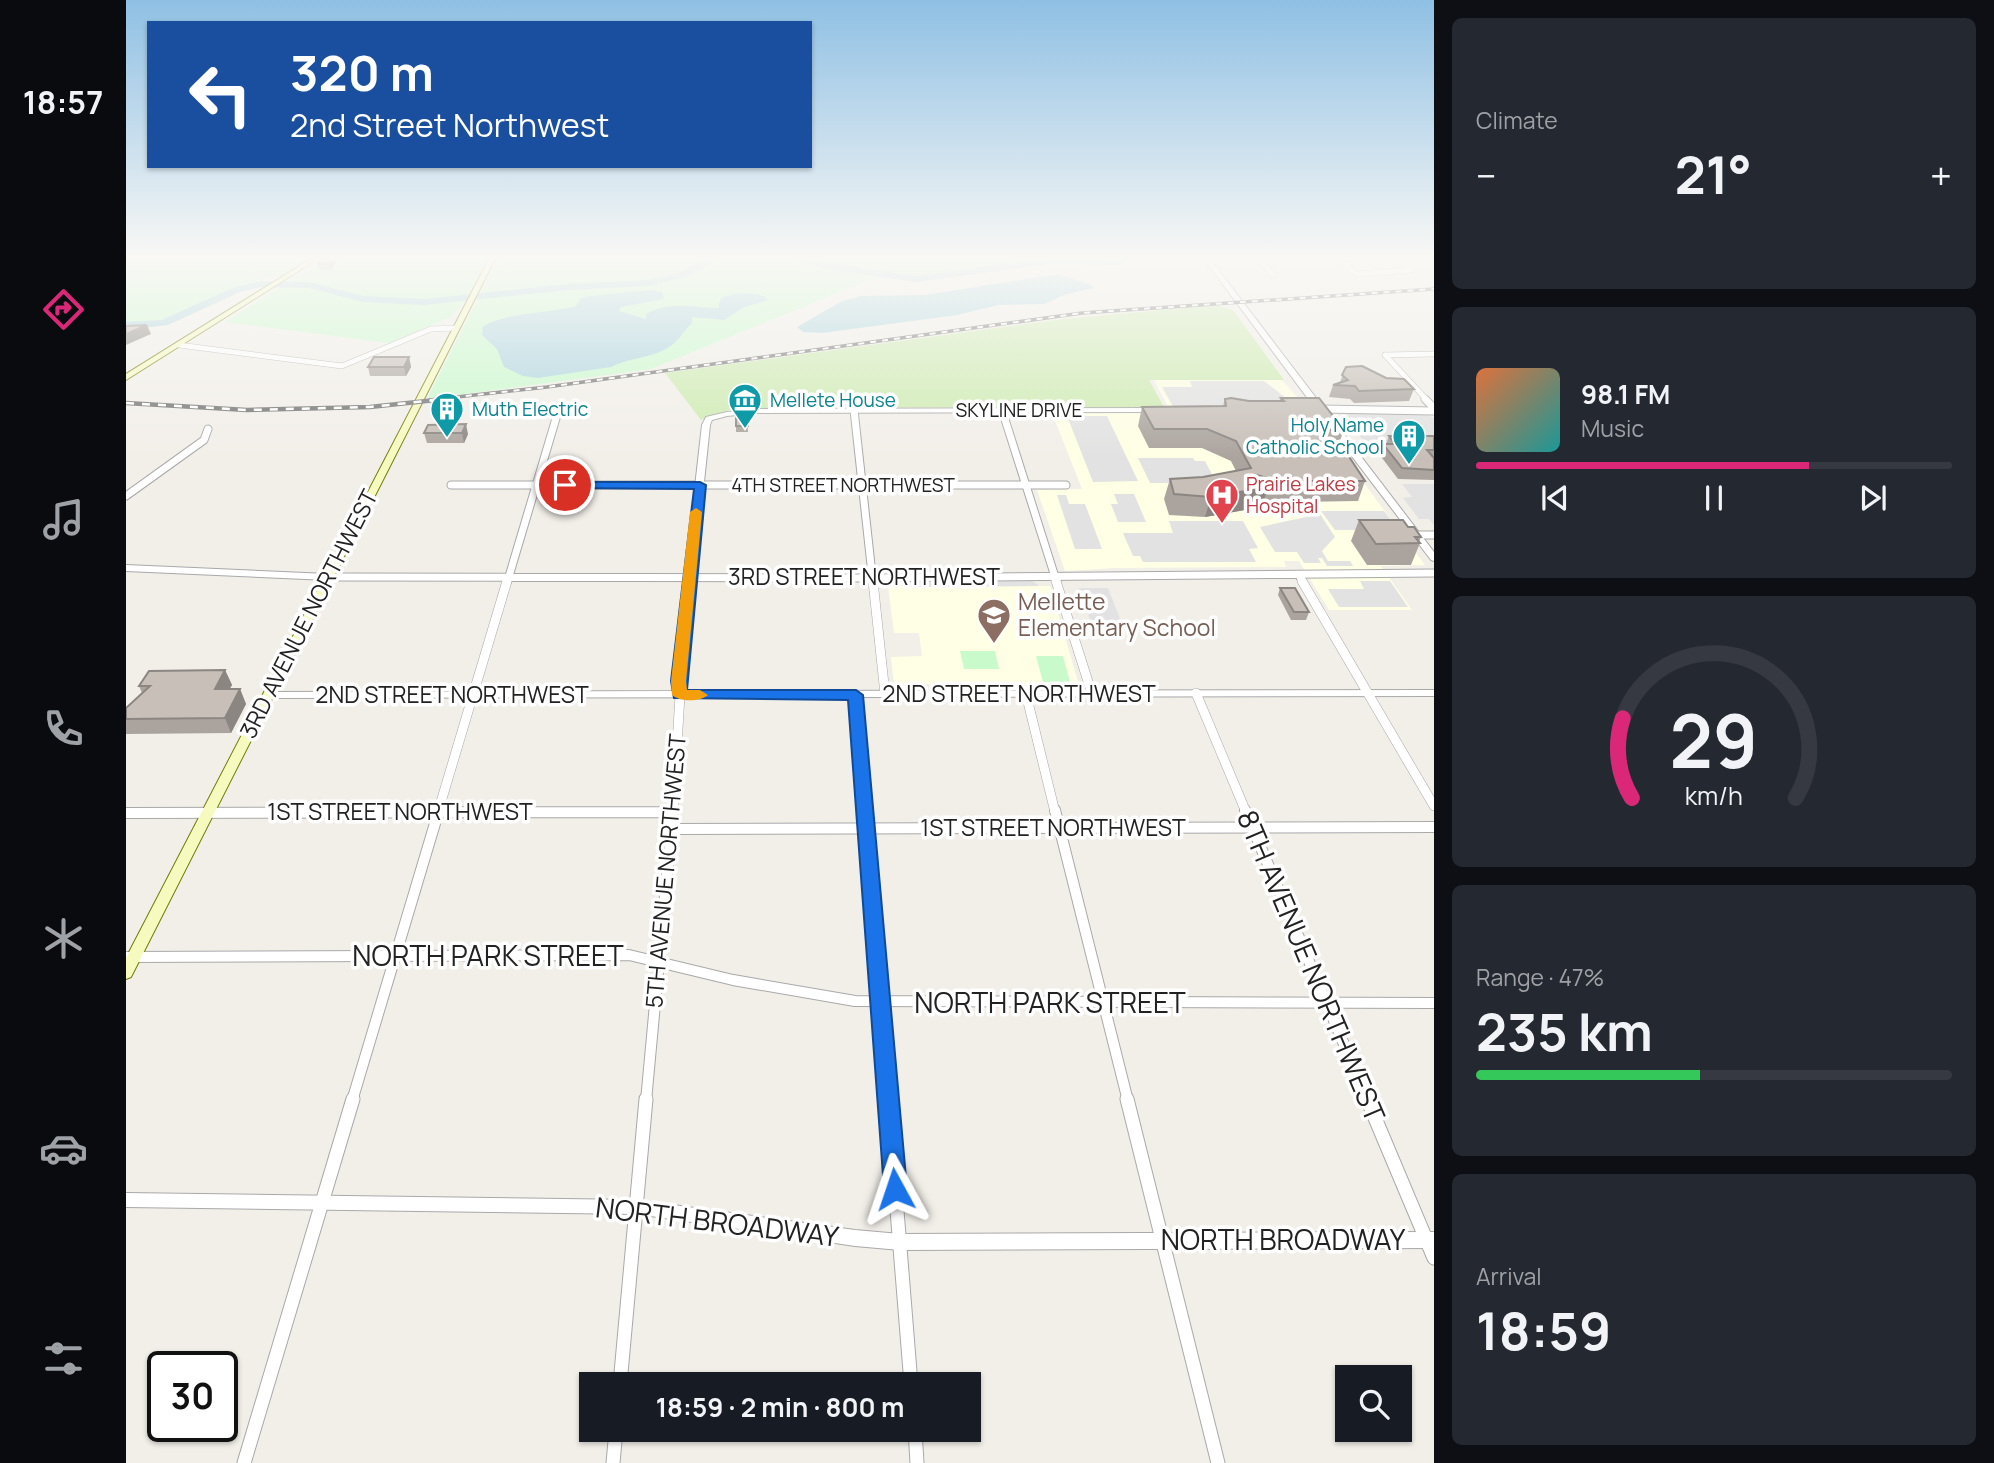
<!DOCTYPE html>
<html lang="en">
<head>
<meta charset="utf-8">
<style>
  :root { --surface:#171b24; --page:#242831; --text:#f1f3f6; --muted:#9ea1a6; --line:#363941; --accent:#db2777 }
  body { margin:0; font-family:Manrope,sans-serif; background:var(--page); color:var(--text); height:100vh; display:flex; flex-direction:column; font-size:26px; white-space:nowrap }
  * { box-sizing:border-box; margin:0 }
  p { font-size:23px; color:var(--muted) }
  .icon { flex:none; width:38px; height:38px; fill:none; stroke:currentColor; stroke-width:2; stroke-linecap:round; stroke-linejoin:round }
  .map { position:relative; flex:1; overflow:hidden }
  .sheet { display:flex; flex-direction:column; gap:18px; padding:18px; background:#0d0f14; width:560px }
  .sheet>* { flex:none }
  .guide { position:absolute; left:21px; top:21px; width:665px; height:147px; border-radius:0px; box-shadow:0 2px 5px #0004; background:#1a4fa0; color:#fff; overflow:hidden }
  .tools { position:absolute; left:1209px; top:1365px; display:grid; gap:14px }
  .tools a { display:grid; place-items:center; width:77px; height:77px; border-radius:0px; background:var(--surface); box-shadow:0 2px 5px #0004; font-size:35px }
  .speed { position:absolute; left:21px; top:1351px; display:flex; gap:14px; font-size:35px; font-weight:700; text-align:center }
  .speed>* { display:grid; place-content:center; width:91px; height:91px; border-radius:50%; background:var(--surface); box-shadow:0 2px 5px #0004; line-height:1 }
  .speed .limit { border:4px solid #111; border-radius:10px; background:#fff; color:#111 }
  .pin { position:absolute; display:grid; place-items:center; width:60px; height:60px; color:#fff; margin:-30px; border:4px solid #fff; border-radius:50%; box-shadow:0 2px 7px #0007 }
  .me { position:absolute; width:77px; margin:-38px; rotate:355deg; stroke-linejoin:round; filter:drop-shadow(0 0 5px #0008) }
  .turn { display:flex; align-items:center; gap:24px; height:147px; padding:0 28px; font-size:32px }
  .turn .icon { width:91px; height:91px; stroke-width:2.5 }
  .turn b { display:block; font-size:49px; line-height:60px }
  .big { font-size:52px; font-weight:700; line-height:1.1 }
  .sheet .card { flex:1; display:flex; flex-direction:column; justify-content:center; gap:10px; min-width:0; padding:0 24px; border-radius:10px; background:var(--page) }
  .sheet .dial { align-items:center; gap:0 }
  .dial svg { height:182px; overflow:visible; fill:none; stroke:var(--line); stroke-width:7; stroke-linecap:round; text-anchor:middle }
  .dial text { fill:var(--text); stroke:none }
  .song { display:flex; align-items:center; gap:21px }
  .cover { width:84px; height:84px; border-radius:10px; background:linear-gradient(135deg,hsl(20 70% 55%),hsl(180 70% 35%)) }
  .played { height:7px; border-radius:4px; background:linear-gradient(90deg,var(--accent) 70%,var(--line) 70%) }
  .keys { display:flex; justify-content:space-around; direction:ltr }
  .heat { display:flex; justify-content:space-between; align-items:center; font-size:38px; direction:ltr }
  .charge { height:10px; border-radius:5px; background:linear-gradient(90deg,#34c759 47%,var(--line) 0) }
  .trip { position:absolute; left:453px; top:1372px; width:402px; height:70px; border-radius:0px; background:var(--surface); box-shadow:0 2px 5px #0004; font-weight:700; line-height:70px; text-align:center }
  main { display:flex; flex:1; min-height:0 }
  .tabs { display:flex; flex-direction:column; width:126px; justify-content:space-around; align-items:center; background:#090b0e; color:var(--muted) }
  .tabs .icon { width:49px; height:49px }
  .tabs .current { color:var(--accent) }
  .tabs b { font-size:32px; color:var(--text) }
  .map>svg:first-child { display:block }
  .education { fill:#ffffe5 }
  .grass { fill:#cdebb0 }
  .park { fill:#c8facc }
  .parking { fill:#e2e2e2 }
  .water { fill:#aad3df }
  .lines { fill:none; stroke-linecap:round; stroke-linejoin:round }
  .river { fill:#aad3df; fill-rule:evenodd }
  .minor-far4-casing { stroke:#a9a9a9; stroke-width:6 }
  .minor-far3-casing { stroke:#a9a9a9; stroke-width:9 }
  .minor-far2-casing { stroke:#a9a9a9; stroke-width:10 }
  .minor-far1-casing { stroke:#a9a9a9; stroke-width:12 }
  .minor-casing { stroke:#a9a9a9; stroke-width:15 }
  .tertiary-casing { stroke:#a9a9a9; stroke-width:2 }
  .secondary-casing { stroke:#707d05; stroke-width:2 }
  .minor-far4 { stroke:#fff; stroke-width:5 }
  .minor-far3 { stroke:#fff; stroke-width:7 }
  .minor-far2 { stroke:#fff; stroke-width:9 }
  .minor-far1 { stroke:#fff; stroke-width:10 }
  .minor { stroke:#fff; stroke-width:13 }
  .tertiary { fill:#fff; fill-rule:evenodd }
  .secondary { fill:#f7fabf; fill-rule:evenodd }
  .rail-far1-casing { stroke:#707070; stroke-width:3.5 }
  .rail-casing { stroke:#707070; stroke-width:4.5 }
  .rail-far1 { stroke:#fff; stroke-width:2; stroke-dasharray:6; stroke-linecap:butt }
  .rail { stroke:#fff; stroke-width:2.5; stroke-dasharray:8; stroke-linecap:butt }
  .wall { fill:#aba49e }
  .shaded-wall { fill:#8b8681 }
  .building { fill:#c7bfb8; stroke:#8b8681; stroke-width:2 }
  .route { fill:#1a73e8; stroke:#114b97; stroke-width:2 }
  .slow { fill:#f59e0b }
  .labels { text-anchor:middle; stroke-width:7; stroke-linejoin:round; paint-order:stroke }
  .far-culture-label { font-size:19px; fill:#0d838f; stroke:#fff; text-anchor:start }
  .far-street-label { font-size:19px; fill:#222; stroke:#fff }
  .far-health-label { font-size:19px; fill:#be3a42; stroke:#fff; text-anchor:start }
  .street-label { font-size:23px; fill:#222; stroke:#fff }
  .education-label { font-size:23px; fill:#785e54; stroke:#fff; text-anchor:start }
  .near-street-label { font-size:28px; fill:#222; stroke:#fff }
</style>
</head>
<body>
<main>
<nav class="tabs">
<b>18:57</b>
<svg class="icon current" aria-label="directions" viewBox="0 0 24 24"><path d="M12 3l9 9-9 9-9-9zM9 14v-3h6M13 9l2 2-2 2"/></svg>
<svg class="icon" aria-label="music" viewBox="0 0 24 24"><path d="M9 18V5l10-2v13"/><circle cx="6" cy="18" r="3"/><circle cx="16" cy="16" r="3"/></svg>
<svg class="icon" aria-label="phone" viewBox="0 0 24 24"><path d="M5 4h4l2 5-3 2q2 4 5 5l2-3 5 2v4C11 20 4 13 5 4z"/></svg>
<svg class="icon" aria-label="climate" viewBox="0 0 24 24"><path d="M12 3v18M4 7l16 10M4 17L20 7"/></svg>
<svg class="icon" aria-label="car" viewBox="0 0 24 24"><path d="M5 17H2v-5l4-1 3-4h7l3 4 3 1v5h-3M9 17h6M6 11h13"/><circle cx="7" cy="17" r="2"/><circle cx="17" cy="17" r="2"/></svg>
<svg class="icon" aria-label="filters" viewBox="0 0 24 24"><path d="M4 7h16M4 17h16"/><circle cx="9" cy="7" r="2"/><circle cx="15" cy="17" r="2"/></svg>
</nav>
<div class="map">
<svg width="1308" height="1463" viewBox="0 0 1308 1463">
  <rect width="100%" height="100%" fill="#f2efe9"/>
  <path class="education" d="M1028 380H1156L1188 416 1299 565 1255 566 1286 610H1203L1173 561H1158L1160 567 988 568 939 571 911 490 956 489 926 413 1044 411Z
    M762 586H924L953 685 768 684 765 657 796 656 793 633H768Z"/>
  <path class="grass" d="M1090 305 1107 310 1158 380H1023L1038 407 647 408 603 410 575 420 539 373 937 319Z"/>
  <path class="park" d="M339 255H363L335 306 325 317 263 343 99 322 201 258 308 257Z
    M374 255H997L999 259 993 262 923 261 873 269 828 272 798 279 755 275 525 369 301 399Z
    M183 258 184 261 158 277 148 276 98 292 37 320 0 324V259Z
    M834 651H869L873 669H838Z
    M910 656H937L944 682H917Z"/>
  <path class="parking" d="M1064 381H1138L1164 401 1170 409 1049 410 1036 387H1066Z
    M1216 414H1303L1308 419V444H1240Z
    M941 416H981L1012 481 967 482Z
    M1012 458H1067L1069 461H1079L1088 478 1078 483H1024Z
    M1276 484H1308V525L1303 519H1293L1277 498 1286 497Z
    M988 494H1008L1020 522H992L985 504H992Z
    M931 495H940L943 504H959L976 549H949Z
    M1195 511H1258L1278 537 1254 530H1209Z
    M1194 514 1209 537 1196 551 1202 561H1224L1227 566H1201L1196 558H1192L1195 563H1178L1171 552H1149L1134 527Z
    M1043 521H1117L1132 548 1123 549 1130 562H1017L1014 556H1007L997 533H1047Z
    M900 577 914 586 786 587 772 578Z
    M1234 581H1264L1282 607H1213L1202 589H1238Z
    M982 588 998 629H967L953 588Z"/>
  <path class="water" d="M932 274 963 284 968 288 938 295 918 304 873 305 831 315 696 333 677 332 671 327 716 301 735 296 799 295Z
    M526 290 536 292 538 299 495 307 493 311 520 319V314C542 301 568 308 592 308L595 298C607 293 633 290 642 300L618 307 598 320 566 317V323C556 332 551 344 538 350 522 358 502 358 485 367L412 378 397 376 378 367 371 349 356 335 357 327C374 313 427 313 450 306L455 298 464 296Z"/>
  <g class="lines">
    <path class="river" d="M586 255H598L563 276 522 286 442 290 298 305 237 302 183 288 135 287 114 292 42 325 0 330V322L36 320 106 288 135 281 183 282 237 296 298 299 442 284 522 280 555 272Z
      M660 255H672L701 263 790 276 923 258 991 259 992 255H1002L1004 259 993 265 923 264 790 282 701 269 671 262Z"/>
    <defs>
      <path id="minor-far4" d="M0 255H312
        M1080 257 1308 258
        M1131 257 1147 275
        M1212 258 1230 274 1285 270 1271 258
        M53 345 216 366 305 329 330 328
        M1259 355 1301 400
        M1259 355 1308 354"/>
      <path id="minor-far3" d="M1299 399 1308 408
        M1195 409 1308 411
        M728 410 747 583
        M876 410 931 583
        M325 485H940
        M0 496 78 440 82 429
        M1290 535H1308
        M1173 575 1177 583
        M202 577 746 578 1308 573
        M381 583 431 415"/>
      <path id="minor-far2" d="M747 581 759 694
        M930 581 966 694
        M1176 581 1308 806
        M1070 693 1120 812
        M900 694 929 812
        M730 695 739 812
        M312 812 381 581
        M547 812 554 695"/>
      <path id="minor-far1" d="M739 810 762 1101
        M929 810 1002 1101
        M1119 810 1242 1101
        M0 813 547 812
        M546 829 1308 827
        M0 957 503 955 607 980 729 1001 1308 1003
        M226 1101 313 810
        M520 1101 547 810"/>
      <path id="minor" d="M762 1099 785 1384
        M1001 1099 1092 1463
        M1241 1099 1308 1258
        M494 1384 520 1099
        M789 1430 791 1463
        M118 1463 227 1099
        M487 1463 490 1430"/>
      <path id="tertiary" d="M1075 255H1081L1197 407V411H1191Z
        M1027 408H1030V412L631 413 601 416 586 420 584 425 557 681 558 691 1308 690V696L142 698 137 695 142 692 548 691 547 681 576 425 580 417 601 412 631 409Z
        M1205 425H1211L1308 552V561L1305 560 1205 429Z
        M0 565 202 574 206 577 202 580 0 571Z
        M0 1193 511 1200 729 1230 774 1234 1308 1232V1248L774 1250 729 1246 511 1214 0 1207Z"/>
      <path id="secondary" d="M191 255H198L0 380V374Z
        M365 255H371L5 977 0 979V958Z"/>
    </defs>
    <use href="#minor-far4" class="minor-far4-casing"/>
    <use href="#minor-far3" class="minor-far3-casing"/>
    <use href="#minor-far2" class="minor-far2-casing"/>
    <use href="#minor-far1" class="minor-far1-casing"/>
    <use href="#minor" class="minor-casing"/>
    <use href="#tertiary" class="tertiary-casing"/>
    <use href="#secondary" class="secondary-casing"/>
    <use href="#minor-far4" class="minor-far4"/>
    <use href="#minor-far3" class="minor-far3"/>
    <use href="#minor-far2" class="minor-far2"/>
    <use href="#minor-far1" class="minor-far1"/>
    <use href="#minor" class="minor"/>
    <use href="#tertiary" class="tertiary"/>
    <use href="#secondary" class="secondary"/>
    <defs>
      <path id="rail-far1" d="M304 400 421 387 956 313 1308 289"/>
      <path id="rail" d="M0 403 121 410 244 407 319 399"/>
    </defs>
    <use href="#rail-far1" class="rail-far1-casing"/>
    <use href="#rail" class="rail-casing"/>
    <use href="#rail-far1" class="rail-far1"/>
    <use href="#rail" class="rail"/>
  </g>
  <path class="wall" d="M210 255 211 261 205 270H193L192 264Z
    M283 357 285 367 280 376H244L242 367Z
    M1220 367 1260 378 1288 389 1283 401 1228 403 1224 399 1203 397 1207 385 1214 382Z
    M1155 398 1218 430 1212 446 1239 481 1232 501 1166 502 1165 504H1157L1138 499 1136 507 1079 517 1043 515 1038 499 1044 479 1077 477 1110 471 1105 461 1076 448H1023L1012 426 1016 407 1097 406 1099 399 1123 401H1153Z
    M621 415 622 432H610V416Z
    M302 425 342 434 338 443H301L298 433Z
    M1263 436H1308V480L1272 479 1253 454 1257 444H1260Z
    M1233 520 1282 527 1295 537 1293 542 1294 543 1285 565H1241L1225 541Z
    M1154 588 1183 612 1180 620H1165L1152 595Z
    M99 670 106 685 103 689H114L120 704 105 733 0 734V708L16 693 13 686Z"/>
  <path class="shaded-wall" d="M210 255 211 261 205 270 203 264Z
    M21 325 25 334 0 345V334Z
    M283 357 285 367 280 376 278 367Z
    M340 424 342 434 338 443 336 433Z
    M1142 487 1136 507 1079 517 1085 497Z
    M99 670 106 685 95 704 89 689Z
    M114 689 120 704 105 733 99 718Z"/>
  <path class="building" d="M199 255H210L203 264H192Z
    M21 325 0 334V326Z
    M248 357H283L278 367H242Z
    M1236 366 1260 378 1278 379 1288 389 1233 391 1229 386 1207 385 1222 380 1216 375 1220 367Z
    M1105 398 1123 401H1158L1155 398H1193L1218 430H1192L1204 447 1216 446 1239 481H1170L1172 484H1163L1127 474 1142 487 1085 497 1048 494 1044 479 1077 477 1125 468 1110 441 1081 429H1028L1016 407 1100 406 1099 399Z
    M621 415 622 426H610V416Z
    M340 424 336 433H298L302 425Z
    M1263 436H1308V450H1301L1308 458V470L1276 468 1257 444H1269Z
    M1233 520H1277L1282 527H1288L1295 537H1289L1294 543 1250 544Z
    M1154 588H1169L1183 612H1168Z
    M99 670 89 689H114L99 718 0 719V708L24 686H13L23 671Z"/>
  <linearGradient id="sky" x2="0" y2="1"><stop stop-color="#8fc0e4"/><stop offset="0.56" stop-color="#f9f8f5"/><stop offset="1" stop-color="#f9f8f5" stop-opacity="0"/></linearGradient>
  <rect width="1308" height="459" fill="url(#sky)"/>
  <path class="route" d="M439 482H574L580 485 561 690H730L737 695 781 1189 777 1197 769 1200 761 1197 758 1189 722 700 548 698 545 681 568 489 435 488 433 485Z"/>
  <path class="slow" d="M570 508 576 512 560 681 561 690H574L582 695C574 702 554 702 546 695L545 681 564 512Z"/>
  <defs>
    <symbol id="museum-pin" viewBox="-11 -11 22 30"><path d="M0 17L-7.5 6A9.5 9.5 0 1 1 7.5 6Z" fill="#0f9aa8" stroke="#fff"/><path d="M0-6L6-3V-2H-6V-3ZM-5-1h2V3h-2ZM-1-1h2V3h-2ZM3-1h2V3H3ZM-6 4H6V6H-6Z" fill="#fff"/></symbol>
    <symbol id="building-pin" viewBox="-11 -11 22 30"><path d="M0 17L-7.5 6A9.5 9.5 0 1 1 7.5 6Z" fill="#0f9aa8" stroke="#fff"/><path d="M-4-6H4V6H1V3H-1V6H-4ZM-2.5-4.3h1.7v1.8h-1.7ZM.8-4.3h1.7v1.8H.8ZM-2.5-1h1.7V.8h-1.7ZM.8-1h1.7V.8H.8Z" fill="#fff"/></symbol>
    <symbol id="hospital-pin" viewBox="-11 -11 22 30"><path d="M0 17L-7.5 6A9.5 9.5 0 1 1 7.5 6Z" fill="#e0444e" stroke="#fff"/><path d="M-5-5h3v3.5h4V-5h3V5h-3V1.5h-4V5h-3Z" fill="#fff"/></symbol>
    <symbol id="school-pin" viewBox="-11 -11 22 30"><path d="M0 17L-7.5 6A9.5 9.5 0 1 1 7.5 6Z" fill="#8d6e63" stroke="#fff"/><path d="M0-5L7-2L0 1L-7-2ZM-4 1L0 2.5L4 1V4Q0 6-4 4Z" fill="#fff"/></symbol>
  </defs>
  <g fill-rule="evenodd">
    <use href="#museum-pin" x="600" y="381" width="38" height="52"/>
    <use href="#building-pin" x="302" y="390" width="38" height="52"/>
    <use href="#building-pin" x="1264" y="417" width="38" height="52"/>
    <use href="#hospital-pin" x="1077" y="476" width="38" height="52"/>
    <use href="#school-pin" x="849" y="596" width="38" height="52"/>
  </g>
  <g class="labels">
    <g class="far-culture-label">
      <text x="644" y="407">Mellete House</text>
      <text x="346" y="416">Muth Electric</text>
      <text x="1258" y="432" text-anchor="end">Holy Name<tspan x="1258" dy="22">Catholic School</tspan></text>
    </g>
    <g class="far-street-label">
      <text x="893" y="417">SKYLINE DRIVE</text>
      <text x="717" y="492">4TH STREET NORTHWEST</text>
    </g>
    <g class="far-health-label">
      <text x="1120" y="491">Prairie Lakes<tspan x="1120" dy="22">Hospital</tspan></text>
    </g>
    <g class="street-label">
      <text x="738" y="585">3RD STREET NORTHWEST</text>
      <text transform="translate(183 614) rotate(-63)" y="8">3RD AVENUE NORTHWEST</text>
      <text x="893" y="702">2ND STREET NORTHWEST</text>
      <text x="326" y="703">2ND STREET NORTHWEST</text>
      <text x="274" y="820">1ST STREET NORTHWEST</text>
      <text x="927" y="836">1ST STREET NORTHWEST</text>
      <text transform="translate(540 871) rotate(-85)" y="8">5TH AVENUE NORTHWEST</text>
    </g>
    <g class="education-label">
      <text x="892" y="610">Mellette<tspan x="892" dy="26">Elementary School</tspan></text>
    </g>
    <g class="near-street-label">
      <text x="362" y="966">NORTH PARK STREET</text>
      <text transform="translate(1185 966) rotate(67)" y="10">8TH AVENUE NORTHWEST</text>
      <text x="924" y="1013">NORTH PARK STREET</text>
      <text transform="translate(591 1222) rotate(7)" y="10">NORTH BROADWAY</text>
      <text x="1157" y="1250">NORTH BROADWAY</text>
    </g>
  </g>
</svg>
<div class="tools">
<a><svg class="icon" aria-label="search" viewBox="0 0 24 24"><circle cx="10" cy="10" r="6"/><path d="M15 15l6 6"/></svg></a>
</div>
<div class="speed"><div class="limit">30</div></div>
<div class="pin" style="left:439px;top:485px;background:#d93025"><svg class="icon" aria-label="arrive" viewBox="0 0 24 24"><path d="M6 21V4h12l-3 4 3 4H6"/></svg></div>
<svg class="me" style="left:769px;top:1189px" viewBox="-20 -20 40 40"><path d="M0-17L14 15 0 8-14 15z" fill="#1a73e8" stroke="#fff" stroke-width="4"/></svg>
<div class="trip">18:59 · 2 min · 800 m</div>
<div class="guide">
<div class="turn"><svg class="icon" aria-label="left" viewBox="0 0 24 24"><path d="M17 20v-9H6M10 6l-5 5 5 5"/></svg><div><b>320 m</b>2nd Street Northwest</div></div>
</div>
</div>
<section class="sheet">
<div class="card"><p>Climate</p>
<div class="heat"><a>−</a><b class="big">21°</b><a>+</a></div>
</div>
<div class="card">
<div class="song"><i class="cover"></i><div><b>98.1 FM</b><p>Music</p></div></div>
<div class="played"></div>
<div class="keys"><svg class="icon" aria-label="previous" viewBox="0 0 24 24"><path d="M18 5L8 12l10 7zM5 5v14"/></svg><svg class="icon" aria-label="pause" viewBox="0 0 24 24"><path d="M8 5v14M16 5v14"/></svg><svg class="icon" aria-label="next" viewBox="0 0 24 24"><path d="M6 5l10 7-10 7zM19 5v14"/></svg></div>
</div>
<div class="card dial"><svg viewBox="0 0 100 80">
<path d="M14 69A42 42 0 1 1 86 69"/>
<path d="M14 69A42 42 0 0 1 10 34" stroke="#db2777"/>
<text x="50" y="56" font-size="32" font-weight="700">29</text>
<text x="50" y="72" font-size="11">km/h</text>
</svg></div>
<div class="card"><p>Range · 47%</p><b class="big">235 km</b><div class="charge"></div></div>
<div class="card"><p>Arrival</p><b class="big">18:59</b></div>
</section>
</main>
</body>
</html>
